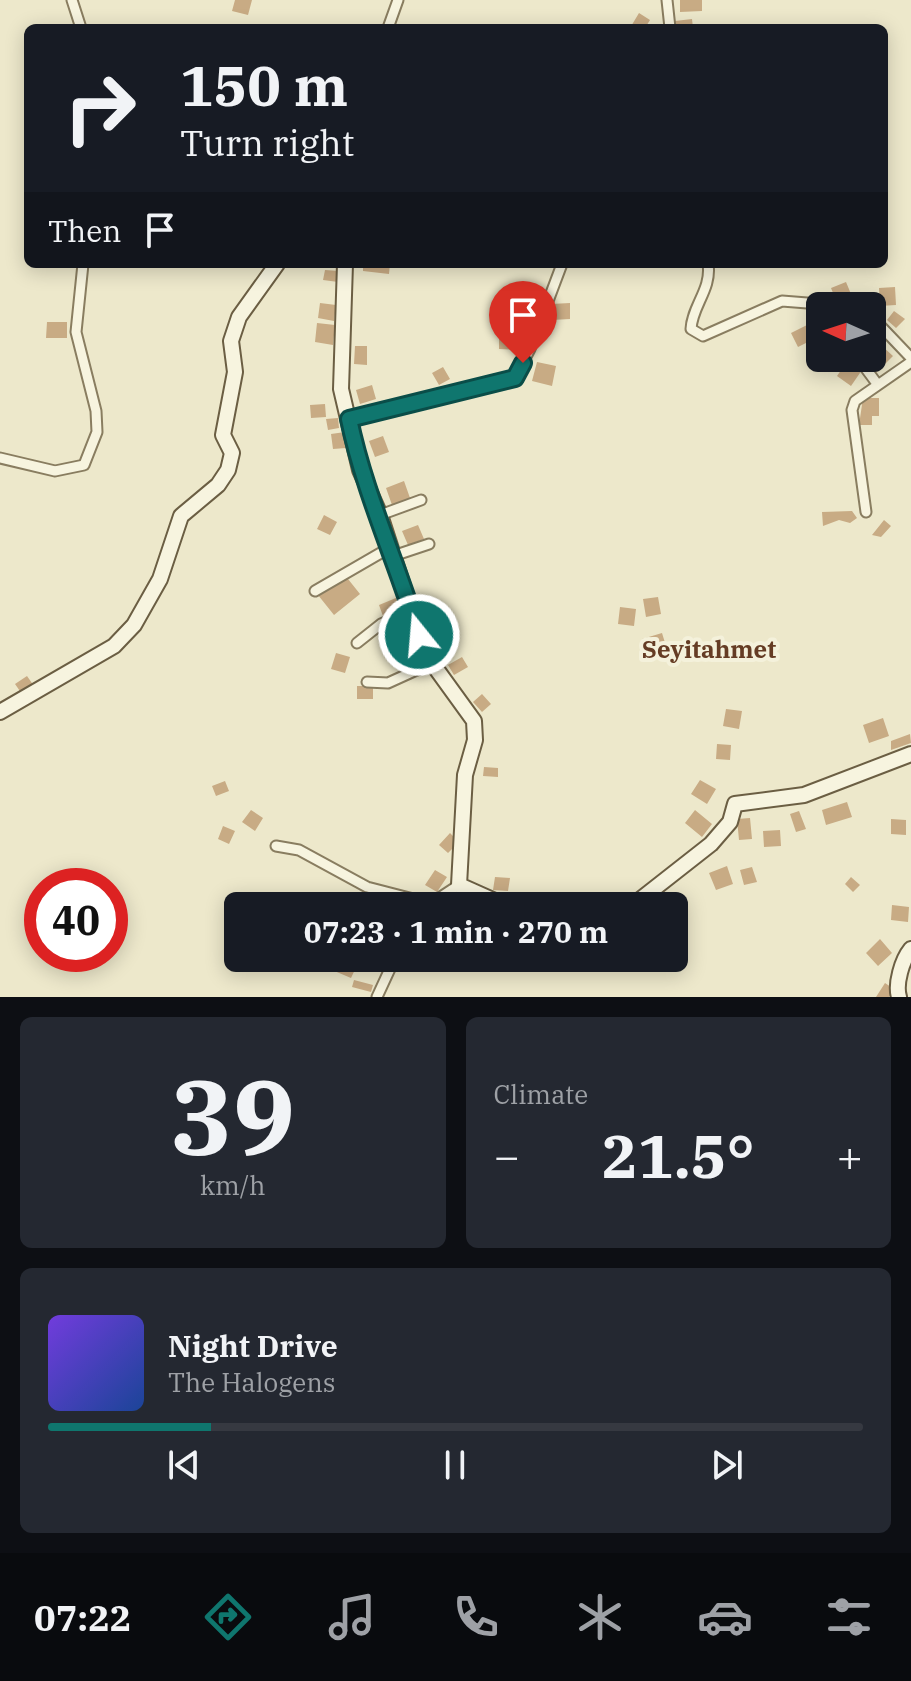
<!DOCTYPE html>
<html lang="en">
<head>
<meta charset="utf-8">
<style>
  :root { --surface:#171b24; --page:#242831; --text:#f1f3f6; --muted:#9ea1a6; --line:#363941; --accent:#0f766e }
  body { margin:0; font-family:"IBM Plex Serif",serif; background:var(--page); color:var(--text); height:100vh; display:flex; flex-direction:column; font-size:30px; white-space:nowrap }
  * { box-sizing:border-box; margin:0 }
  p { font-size:26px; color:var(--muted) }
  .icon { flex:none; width:44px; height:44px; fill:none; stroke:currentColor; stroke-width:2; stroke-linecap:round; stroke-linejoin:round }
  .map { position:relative; height:997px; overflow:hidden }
  .sheet { display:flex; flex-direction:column; gap:20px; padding:20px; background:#0d0f14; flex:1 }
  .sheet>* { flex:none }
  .guide { position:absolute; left:24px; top:24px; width:864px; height:244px; border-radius:12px; box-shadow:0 4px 20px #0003; background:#171b24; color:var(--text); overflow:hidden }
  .needle { width:52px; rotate:273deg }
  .tools { position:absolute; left:806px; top:292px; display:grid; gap:16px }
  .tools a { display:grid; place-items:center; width:80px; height:80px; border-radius:12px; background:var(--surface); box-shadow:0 4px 20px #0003; font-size:40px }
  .speed { position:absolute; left:24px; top:868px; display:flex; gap:16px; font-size:40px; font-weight:700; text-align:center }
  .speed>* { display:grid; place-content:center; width:104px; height:104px; border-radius:50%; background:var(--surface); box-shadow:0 4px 20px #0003; line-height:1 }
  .speed .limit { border:12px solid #d22; background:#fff; color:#111 }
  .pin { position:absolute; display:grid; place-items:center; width:68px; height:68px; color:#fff; margin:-82px -34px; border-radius:50% 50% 50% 0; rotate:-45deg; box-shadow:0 0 8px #0007 }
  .pin .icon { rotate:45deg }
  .me { position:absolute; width:88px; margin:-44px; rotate:343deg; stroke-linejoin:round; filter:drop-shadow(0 0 6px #0008) }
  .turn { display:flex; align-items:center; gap:28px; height:168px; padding:0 24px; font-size:36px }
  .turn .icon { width:104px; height:104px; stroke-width:2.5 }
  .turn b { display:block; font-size:56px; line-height:68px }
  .then { display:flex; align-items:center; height:76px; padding:0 24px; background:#0003; gap:16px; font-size:30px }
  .big { font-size:60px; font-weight:700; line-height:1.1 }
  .sheet .tile { flex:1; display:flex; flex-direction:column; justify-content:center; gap:12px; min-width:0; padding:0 28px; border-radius:12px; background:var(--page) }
  .sheet .dial { align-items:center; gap:0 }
  .dial b { font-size:104px; line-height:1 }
  .song { display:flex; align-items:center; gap:24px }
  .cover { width:96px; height:96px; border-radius:12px; background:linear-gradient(135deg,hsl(260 70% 55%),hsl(220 70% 35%)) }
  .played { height:8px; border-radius:4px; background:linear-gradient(90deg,var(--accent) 20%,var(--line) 20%) }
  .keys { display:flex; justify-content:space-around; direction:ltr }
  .heat { display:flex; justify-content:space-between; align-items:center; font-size:44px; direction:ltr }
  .sheet .tiles { flex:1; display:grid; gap:20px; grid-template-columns:1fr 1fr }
  .tile:last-child { grid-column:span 2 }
  .trip { position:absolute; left:224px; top:892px; width:464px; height:80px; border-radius:12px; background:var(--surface); box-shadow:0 4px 20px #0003; font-weight:700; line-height:80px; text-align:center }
  .tabs { display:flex; height:128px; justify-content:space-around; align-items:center; background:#090b0e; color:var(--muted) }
  .tabs .icon { width:56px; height:56px }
  .tabs .active { color:var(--accent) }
  .tabs b { font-size:36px; color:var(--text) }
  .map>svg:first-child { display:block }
  .building { fill:#c8ab84 }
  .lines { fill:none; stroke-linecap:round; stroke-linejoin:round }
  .street-casing { stroke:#897d60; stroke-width:13 }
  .secondary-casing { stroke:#6b5e43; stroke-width:18 }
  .street { stroke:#f7f4df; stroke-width:9 }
  .secondary { stroke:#f7f4df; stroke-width:14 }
  .route-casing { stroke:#0a4d48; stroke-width:20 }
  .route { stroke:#0f766e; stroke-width:14 }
  .labels { text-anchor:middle; stroke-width:8; stroke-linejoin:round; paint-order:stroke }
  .quarter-label { font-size:24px; font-weight:bold; fill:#653c24; stroke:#f4f1db }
</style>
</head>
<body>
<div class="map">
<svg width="911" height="997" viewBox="0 0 911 997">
  <rect width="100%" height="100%" fill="#ede8cb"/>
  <path class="building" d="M235 0H252L248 15 232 11Z
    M680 0H702V11L680 12Z
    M639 13 650 20 645 28H630Z
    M692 19 693 28H676L675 21Z
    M363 264H390L389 274 363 271Z
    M325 270 339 271 338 282 323 280Z
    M846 282 851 294 836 300 831 288Z
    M895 287 896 305 880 306 879 288Z
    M320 303 336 305 334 321 318 318Z
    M570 303V319L552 320 551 304Z
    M894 311 905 319 896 328 887 320Z
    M47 322H67V338H46Z
    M813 322 820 336 798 347 791 333Z
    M317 323 335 325 333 345 315 342Z
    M499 338H518L517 350 499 349Z
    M355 346H367V365L354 364Z
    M882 346 893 356 877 372 866 361Z
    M848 360 862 370 851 386 837 376Z
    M537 362 556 366 552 386 532 381Z
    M443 367 450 379 439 385 432 373Z
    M372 385 376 399 360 404 356 390Z
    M863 398H879V416H872V425H859Z
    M325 404 326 417 311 418 310 405Z
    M338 418 339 428 328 430 326 419Z
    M345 432 346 448 333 449 331 434Z
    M383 436 389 452 375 457 369 441Z
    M404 481 410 498 392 505 386 488Z
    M852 511 857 518 850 523 839 520 823 526 822 512Z
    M324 515 337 522 330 535 317 529Z
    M884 520 891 526 881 537 872 535Z
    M418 525 424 539 408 545 402 531Z
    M344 574 360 594 334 615 318 595Z
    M658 597 661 614 646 617 643 599Z
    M396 598 401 612 384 619 379 605Z
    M620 607 636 609 634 626 618 624Z
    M404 622 411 635 394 644 387 631Z
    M662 633 666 646 646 652 642 639Z
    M416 647 423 660 407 669 400 656Z
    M336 653 350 657 345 673 331 669Z
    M462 657 468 667 454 675 448 665Z
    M27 676 34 686 22 694 15 684Z
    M357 686H373V699H357Z
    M482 694 491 704 482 712 473 702Z
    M726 709 742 711 739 729 723 726Z
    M883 718 889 736 869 743 863 725Z
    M910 734 911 743 891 750V741Z
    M717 744 731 745 730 760 716 759Z
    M484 767 498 768V777L483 776Z
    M700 780 716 789 707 804 691 794Z
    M225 781 229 791 216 796 212 786Z
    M847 802 852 817 826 825 822 810Z
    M251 810 263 818 255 831 242 822Z
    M695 810 712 824 702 837 685 823Z
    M799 811 806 829 796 832 790 814Z
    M750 818 752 839 739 840 737 819Z
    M891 819 906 820V835L891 834Z
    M223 826 235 831 229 844 218 839Z
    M780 830 781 846 764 847 763 831Z
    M450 833 459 842 448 853 439 845Z
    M727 866 733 884 716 890 709 873Z
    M752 867 757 882 744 885 740 870Z
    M435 870 447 877 437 892 425 885Z
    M495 877 510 878 508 891 493 890Z
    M851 877 860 885 853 892 845 884Z
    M892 905 909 907 908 922 891 920Z
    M880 939 892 953 878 966 866 953Z
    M338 958 360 959 351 978 332 970Z
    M354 980 373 985 371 992 352 987Z
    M885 983 894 989 889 997H876Z"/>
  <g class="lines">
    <defs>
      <path id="street" d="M72 0 81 28
        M667 0 670 28
        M388 28 398 0
        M708 264C712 289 692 306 691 329L703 336 782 301 845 306
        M872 317 911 358
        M816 345 820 346
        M858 358 878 385
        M349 419 515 378 530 349 562 264
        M0 458 55 471 84 465 97 432 96 411 76 332 83 264
        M866 512 852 410 855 401 911 362
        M380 515 421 500
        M393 556 429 544
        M315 591 391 547
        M357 643 381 624 412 611
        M367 682 388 683 432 663
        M276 846 299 850 367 887 429 903
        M427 906 459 885
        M377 997 395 958"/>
      <path id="secondary" d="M345 264 341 389 360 470 380 515 419 635 432 663 474 721 475 740 465 775 459 885 506 906
        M0 712 114 646 134 625 160 579 181 516 218 485 228 470 232 453 223 435 235 372 231 341 239 317 277 264
        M632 906 711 844 730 822 735 804 804 795 911 754
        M899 997C895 984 902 960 911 949"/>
    </defs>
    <use href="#street" class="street-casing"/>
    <use href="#secondary" class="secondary-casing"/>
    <use href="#street" class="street"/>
    <use href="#secondary" class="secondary"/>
  </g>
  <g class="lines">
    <defs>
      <path id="route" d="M419 635C397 563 364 492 349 419L515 378 523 363"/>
    </defs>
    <use href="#route" class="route-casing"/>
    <use href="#route" class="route"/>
  </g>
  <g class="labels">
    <g class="quarter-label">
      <text x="709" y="658">Seyitahmet</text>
    </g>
  </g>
</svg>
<div class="tools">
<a><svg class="needle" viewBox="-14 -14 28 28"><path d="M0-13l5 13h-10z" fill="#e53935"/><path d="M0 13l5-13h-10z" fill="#9ea1a6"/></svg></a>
</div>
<div class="speed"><div class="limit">40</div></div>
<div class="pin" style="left:523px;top:363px;background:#d93025"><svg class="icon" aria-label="arrive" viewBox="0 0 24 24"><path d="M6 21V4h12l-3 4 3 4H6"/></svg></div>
<svg class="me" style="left:419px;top:635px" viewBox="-20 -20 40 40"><circle r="17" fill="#0f766e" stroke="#fff" stroke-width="3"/><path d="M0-11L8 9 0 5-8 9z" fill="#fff"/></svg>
<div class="trip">07:23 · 1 min · 270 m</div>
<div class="guide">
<div class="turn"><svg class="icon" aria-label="right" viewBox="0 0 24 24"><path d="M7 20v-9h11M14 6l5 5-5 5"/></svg><div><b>150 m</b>Turn right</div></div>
<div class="then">Then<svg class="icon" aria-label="arrive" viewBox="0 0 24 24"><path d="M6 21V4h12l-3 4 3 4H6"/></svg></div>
</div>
</div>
<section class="sheet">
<div class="tiles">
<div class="tile dial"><b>39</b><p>km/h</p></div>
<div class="tile"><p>Climate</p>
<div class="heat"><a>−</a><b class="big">21.5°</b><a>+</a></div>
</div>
<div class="tile">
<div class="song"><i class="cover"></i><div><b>Night Drive</b><p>The Halogens</p></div></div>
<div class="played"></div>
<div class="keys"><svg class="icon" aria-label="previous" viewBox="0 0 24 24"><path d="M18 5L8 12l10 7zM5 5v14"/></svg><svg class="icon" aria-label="pause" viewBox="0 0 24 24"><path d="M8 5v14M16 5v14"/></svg><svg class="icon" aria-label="next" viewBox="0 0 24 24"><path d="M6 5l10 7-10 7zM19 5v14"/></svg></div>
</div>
</div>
</section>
<nav class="tabs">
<b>07:22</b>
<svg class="icon active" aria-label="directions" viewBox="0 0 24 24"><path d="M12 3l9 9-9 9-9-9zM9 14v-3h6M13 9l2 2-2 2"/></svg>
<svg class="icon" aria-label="music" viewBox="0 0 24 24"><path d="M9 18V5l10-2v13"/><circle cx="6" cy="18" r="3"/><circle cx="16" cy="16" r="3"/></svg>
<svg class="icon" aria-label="phone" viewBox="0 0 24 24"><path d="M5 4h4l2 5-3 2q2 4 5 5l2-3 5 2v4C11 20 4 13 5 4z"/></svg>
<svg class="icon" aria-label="climate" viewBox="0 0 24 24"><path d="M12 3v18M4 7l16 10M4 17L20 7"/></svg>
<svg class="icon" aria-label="car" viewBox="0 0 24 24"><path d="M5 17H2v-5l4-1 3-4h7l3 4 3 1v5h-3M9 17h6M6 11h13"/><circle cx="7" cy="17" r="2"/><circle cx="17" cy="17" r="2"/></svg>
<svg class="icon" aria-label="filters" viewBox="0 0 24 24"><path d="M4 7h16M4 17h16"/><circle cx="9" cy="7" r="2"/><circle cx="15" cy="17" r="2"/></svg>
</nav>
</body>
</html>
